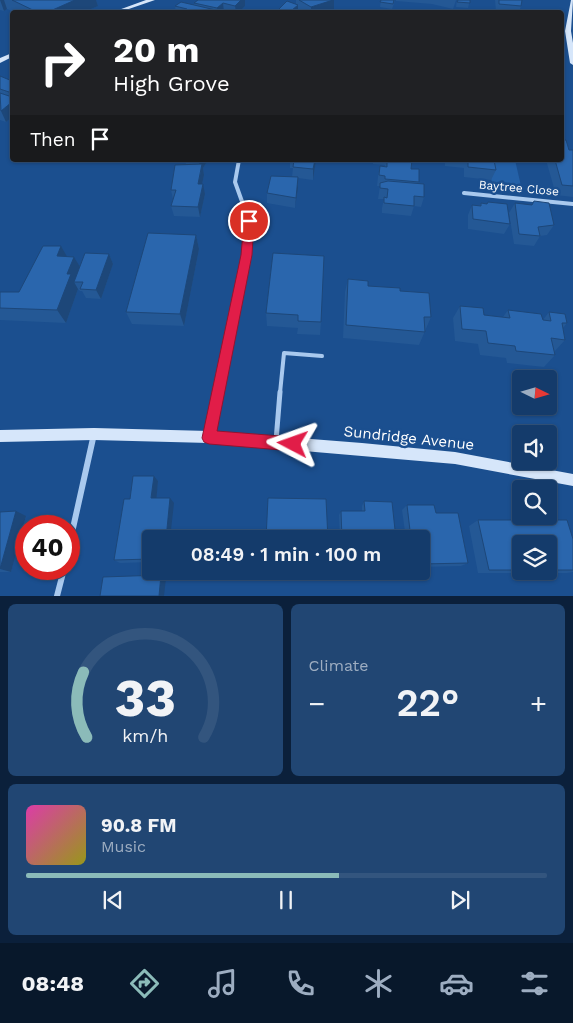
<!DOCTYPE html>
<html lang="en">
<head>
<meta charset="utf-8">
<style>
  :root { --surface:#143b6b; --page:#214673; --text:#f1f3f6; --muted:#9dadc1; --line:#33557e; --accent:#8bbbb9 }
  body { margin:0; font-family:"Work Sans",sans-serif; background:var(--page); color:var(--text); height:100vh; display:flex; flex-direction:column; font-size:19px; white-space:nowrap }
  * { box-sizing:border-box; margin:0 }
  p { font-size:16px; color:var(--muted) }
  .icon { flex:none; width:28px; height:28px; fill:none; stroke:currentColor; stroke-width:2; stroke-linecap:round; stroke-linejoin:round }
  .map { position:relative; height:596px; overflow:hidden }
  .side { display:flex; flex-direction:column; gap:8px; padding:8px; background:#0b203b; flex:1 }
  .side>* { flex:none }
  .guide { position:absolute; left:10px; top:10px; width:554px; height:152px; border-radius:5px; box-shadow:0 1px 4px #0004,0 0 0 1px var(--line); background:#202124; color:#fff; overflow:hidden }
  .needle { width:32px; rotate:95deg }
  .controls { position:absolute; left:512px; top:370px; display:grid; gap:10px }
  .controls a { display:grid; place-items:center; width:45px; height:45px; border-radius:5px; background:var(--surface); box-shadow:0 1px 4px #0004,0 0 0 1px var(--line); font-size:25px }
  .speed { position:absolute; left:15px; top:515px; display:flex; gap:10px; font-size:25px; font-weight:700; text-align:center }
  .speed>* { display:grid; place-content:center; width:65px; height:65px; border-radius:50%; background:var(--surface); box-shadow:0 1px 4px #0004,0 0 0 1px var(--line); line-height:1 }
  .speed .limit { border:8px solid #d22; background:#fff; color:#111 }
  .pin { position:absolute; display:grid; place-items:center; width:42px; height:42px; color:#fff; margin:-21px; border:2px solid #fff; border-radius:50%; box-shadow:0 1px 5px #0007 }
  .me { position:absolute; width:55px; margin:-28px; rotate:274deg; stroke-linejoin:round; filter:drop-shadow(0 0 4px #0008) }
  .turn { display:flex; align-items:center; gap:18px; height:105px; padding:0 20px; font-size:22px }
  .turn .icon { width:65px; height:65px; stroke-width:2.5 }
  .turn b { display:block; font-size:35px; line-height:42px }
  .then { display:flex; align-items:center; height:48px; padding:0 20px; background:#0003; gap:10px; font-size:19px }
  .big { font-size:38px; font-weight:600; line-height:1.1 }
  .side .card { flex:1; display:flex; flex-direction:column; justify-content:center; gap:8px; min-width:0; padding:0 18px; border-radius:8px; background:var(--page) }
  .side .dial { align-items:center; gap:0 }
  .dial svg { height:130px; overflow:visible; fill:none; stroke:var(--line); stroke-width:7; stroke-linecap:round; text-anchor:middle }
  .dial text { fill:var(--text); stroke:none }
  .song { display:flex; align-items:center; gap:15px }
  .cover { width:60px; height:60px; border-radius:8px; background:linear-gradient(135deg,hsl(320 70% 55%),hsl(60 70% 35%)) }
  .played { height:5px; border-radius:2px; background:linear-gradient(90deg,var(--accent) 60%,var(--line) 60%) }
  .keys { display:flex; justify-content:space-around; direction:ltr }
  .heat { display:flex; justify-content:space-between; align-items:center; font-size:28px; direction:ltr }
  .side .tiles { flex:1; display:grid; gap:8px; grid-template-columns:1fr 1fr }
  .card:last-child { grid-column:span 2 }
  .trip { position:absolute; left:142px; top:530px; width:288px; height:50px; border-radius:5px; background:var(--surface); box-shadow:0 1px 4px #0004,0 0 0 1px var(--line); font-weight:600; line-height:50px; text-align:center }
  .tabs { display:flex; height:80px; justify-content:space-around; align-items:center; background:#08182b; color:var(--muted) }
  .tabs .icon { width:35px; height:35px }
  .tabs .current { color:var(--accent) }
  .tabs b { font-size:22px; color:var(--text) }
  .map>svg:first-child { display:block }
  .green { fill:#2461a8 }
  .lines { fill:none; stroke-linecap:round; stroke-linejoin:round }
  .lane-far1 { stroke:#a9c9ee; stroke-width:4 }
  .lane { stroke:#a9c9ee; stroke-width:5 }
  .street-far2 { stroke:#a9c9ee; stroke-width:4 }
  .street-far1 { stroke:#a9c9ee; stroke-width:5 }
  .street { stroke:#a9c9ee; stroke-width:6 }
  .secondary { fill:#d6e6fa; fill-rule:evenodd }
  .wall { fill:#245895; fill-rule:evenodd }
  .shaded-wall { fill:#1d4779 }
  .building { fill:#2a66ad; stroke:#1d4779 }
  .route { fill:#e11d48; stroke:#92132f }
  .labels { text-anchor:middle; stroke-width:5; stroke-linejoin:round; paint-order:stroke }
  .street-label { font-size:12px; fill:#fff; stroke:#1b4f8f }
  .near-street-label { font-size:15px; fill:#fff; stroke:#1b4f8f }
</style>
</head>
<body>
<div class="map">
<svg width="573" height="596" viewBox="0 0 573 596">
  <rect width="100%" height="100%" fill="#1b4f8f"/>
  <path class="green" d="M496 160H515L521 186 492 183 488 163Z"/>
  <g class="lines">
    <path class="lane-far1" d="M280 393 284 353 322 356"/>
    <path class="lane" d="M276 441 280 392"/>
    <path class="street-far2" d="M239 160 235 182 249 221 248 232
      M464 193 573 204"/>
    <path class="street-far1" d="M218 393 247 255 248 230"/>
    <path class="street" d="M209 437 218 392
      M69 546 94 434
      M57 596 64 569"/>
    <path class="secondary" d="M146 0H155L120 12H113Z
      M571 0H573L571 31 573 43V65L570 63 565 31Z
      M12 53V57L0 63V58Z
      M94 428 209 431 362 443 455 452 573 474V486L455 464 209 443 94 440 0 442V430Z"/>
  </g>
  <path class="wall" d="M0 0H96L98 6 84 12H14L7 9 4 11 0 10Z
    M198 0H245V6L239 12H176L175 6 194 5V3Z
    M296 0H334V9L324 12H303L298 10 297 12H277V11L296 4Z
    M381 0H395L392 9 380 7Z
    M396 0H456L453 9 432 4 396 1Z
    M457 0H470L468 8 456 7Z
    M495 0H522L521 6 519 12H488H496Z
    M0 76 12 81V117L6 122 0 120Z
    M569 150H573V197L556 195 546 160H561Z
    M185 160H208L203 168 204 175 202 184 205 194 200 217 174 216 171 206 173 199 171 190 186 165Z
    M290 160H316L313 180 298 178 295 208 267 203V193L292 177 293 168H290Z
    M373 160H411V169L419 182V184L424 197 421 207 414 206 411 216 382 213V208L384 199H378L380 186H377L378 177 380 166 385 167V165L373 164Z
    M445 160H497L496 162H494L496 170 491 180 464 177V168L445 166Z
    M481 203 510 224 504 234 468 229V215L472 205 479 206Z
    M515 203 554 225 547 235 540 236 534 246 514 244 509 213Z
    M196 235 199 249 184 326 132 324 126 312Z
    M61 246 66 256 74 257 80 267 109 254 113 264 101 299 86 298 82 291H80L78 289 66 323 0 320V292H19Z
    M273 253 321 322 320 335 297 334 298 328 267 326 266 313Z
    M348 279 368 286 400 291 431 317 419 345 343 338 345 292Z
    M460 306 484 315 503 317 508 310 543 320 549 312 567 323 563 328 565 340 554 352 555 355 544 367 507 363 506 358 480 355 478 344 455 341 453 318Z
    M154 476 158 481 156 498 174 503 151 539V562L120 563 114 560 130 499Z
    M364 501 396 539H340L339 515 341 511H362V506Z
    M407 505 436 513 468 563 461 566 421 567V539H406L402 510Z
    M0 512 26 516 11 572H0Z
    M478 520 573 539V572L567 573H478L469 526ZM521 544H549V571H521Z"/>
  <path class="shaded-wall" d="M0 0H4L7 9 4 11Z
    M75 0H96L98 6 84 12H48Z
    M241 0H245V6L239 12H236L235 6Z
    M333 0H334V9L324 12H311V7Z
    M223 3 224 12H218L217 8Z
    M298 5V10L295 12 292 10Z
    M12 102V117L6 122 1 111Z
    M200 160H208L203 168 204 175 200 194 198 184 201 171 199 162Z
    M315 160H316L313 180V169Z
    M298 177V187L295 208 296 198Z
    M203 184 205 194 200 217 198 207Z
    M196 235 199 249 184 326 180 314Z
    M61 246 69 260 57 256Z
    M109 254 113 264 101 299 96 290Z
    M74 257 82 270 74 282 78 289 66 323 57 310 67 274Z
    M154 476 158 481 156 503 151 498Z
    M170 498 174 503 170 539H166Z
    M16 511 26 516 11 572 0 569Z
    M161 575 166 578 164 596H159Z"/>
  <path class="building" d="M12 0H75L48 12 44 10 40 12H37Z
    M198 0H241L235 6 223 3 217 8 194 3Z
    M299 0H333L311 7Z
    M381 0H394L393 4 380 2Z
    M458 0H470V3L457 2Z
    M499 0H522L521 6 499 4Z
    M287 1 298 5 292 10 297 11 295 12H287L277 11Z
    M181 2 220 11 218 12H183L187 9 175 6Z
    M0 76 12 81V93L0 89Z
    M0 93 12 97V102L1 111Z
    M561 140H566L569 150H573V186L562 185 555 160H561Z
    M294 160H315L313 169 293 167Z
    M387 160H412L411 169H419V182L385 179V176L379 175 380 166 387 167Z
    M468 160H494L496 170 468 167Z
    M202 164 198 184H203L198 207 171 206 176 190H171L175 165Z
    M271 176 298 177 296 198 267 193Z
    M388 181 424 184V197L414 196V206L384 203V197L387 198 388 189 380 188V183Z
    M534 201 549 203 554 225 538 227 540 236 519 234 515 203 532 205Z
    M488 202 507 204 510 224 473 219 472 205 481 206V203L487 204Z
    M148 233 196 235 180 314 126 312Z
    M43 246H61L57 256 74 257 67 274H71L57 310 0 308V292H19Z
    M85 253 109 254 96 290 80 289 83 282H74Z
    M273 253 324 256 321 322 298 321V315L266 313Z
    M348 279 368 281V286L400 288V291L429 293 431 317H424L425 332 346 325Z
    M460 306 483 308 484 315 510 318 508 310 541 314 543 320 551 321 549 312 565 314 567 323H562L565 340 551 338 555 355 516 351 515 346 488 343 486 331 462 329Z
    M133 476H154L151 498H170L166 539H151V559L114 560 124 499H130Z
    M268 498 326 499 328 539H266Z
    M364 501 392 502 396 539H342L341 511H365Z
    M407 505H434L436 513H458L468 563 421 564V539H411Z
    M16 511 0 569V512Z
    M478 520H567L573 539V570H549V544H521V570H489Z
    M161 575 159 596H100L103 577Z"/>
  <path class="route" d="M249 217 254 221 252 255 217 431 293 437 298 439 300 444 298 449 293 451 209 444 204 442 202 438 241 255 244 221Z"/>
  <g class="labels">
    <g class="street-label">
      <text transform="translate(519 188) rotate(5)" y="4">Baytree Close</text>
    </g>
    <g class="near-street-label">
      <text transform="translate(409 438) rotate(6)" y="5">Sundridge Avenue</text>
    </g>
  </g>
</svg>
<div class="controls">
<a><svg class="needle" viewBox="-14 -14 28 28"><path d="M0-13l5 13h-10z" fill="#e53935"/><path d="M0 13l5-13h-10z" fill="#9dadc1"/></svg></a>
<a><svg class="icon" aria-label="sound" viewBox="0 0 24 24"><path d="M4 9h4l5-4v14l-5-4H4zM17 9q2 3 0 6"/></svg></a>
<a><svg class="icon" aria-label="search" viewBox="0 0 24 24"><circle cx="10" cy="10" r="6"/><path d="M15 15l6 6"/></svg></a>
<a><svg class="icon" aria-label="layers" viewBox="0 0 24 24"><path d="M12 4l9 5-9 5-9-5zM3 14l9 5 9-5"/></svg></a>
</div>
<div class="speed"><div class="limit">40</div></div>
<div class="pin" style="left:249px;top:221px;background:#d93025"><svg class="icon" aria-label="arrive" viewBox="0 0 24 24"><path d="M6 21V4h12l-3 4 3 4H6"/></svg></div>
<svg class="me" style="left:293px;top:444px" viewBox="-20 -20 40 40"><path d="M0-17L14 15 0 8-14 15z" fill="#e11d48" stroke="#fff" stroke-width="4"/></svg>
<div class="trip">08:49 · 1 min · 100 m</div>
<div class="guide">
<div class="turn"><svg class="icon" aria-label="right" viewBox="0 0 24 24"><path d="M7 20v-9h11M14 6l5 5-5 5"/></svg><div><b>20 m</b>High Grove</div></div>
<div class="then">Then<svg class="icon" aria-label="arrive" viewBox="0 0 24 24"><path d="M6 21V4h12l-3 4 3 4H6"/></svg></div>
</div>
</div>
<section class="side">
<div class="tiles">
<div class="card dial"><svg viewBox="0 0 100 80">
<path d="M14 69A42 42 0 1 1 86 69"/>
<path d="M14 69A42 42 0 0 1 12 29" stroke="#8bbbb9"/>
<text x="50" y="56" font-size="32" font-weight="700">33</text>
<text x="50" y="72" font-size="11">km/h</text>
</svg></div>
<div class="card"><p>Climate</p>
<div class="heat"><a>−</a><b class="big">22°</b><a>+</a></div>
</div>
<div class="card">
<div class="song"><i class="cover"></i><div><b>90.8 FM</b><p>Music</p></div></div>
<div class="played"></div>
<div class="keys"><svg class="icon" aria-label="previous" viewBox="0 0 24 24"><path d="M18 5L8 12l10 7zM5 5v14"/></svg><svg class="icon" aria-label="pause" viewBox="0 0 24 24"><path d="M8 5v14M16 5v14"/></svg><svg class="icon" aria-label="next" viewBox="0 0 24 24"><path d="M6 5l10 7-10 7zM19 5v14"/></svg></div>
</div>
</div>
</section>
<nav class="tabs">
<b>08:48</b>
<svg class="icon current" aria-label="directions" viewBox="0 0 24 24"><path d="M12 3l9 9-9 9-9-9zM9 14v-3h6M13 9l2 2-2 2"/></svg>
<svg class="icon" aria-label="music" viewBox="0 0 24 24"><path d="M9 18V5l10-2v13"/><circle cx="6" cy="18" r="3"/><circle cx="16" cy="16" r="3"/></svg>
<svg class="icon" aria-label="phone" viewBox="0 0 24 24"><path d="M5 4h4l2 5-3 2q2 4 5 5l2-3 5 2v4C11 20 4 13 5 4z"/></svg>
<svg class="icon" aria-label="climate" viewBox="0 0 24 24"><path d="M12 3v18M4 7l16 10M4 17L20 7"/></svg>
<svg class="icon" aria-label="car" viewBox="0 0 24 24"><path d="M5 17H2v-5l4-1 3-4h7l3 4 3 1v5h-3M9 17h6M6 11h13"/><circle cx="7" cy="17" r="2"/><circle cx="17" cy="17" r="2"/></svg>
<svg class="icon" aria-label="filters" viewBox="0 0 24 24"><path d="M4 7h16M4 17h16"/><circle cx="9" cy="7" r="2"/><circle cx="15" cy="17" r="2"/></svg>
</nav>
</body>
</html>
